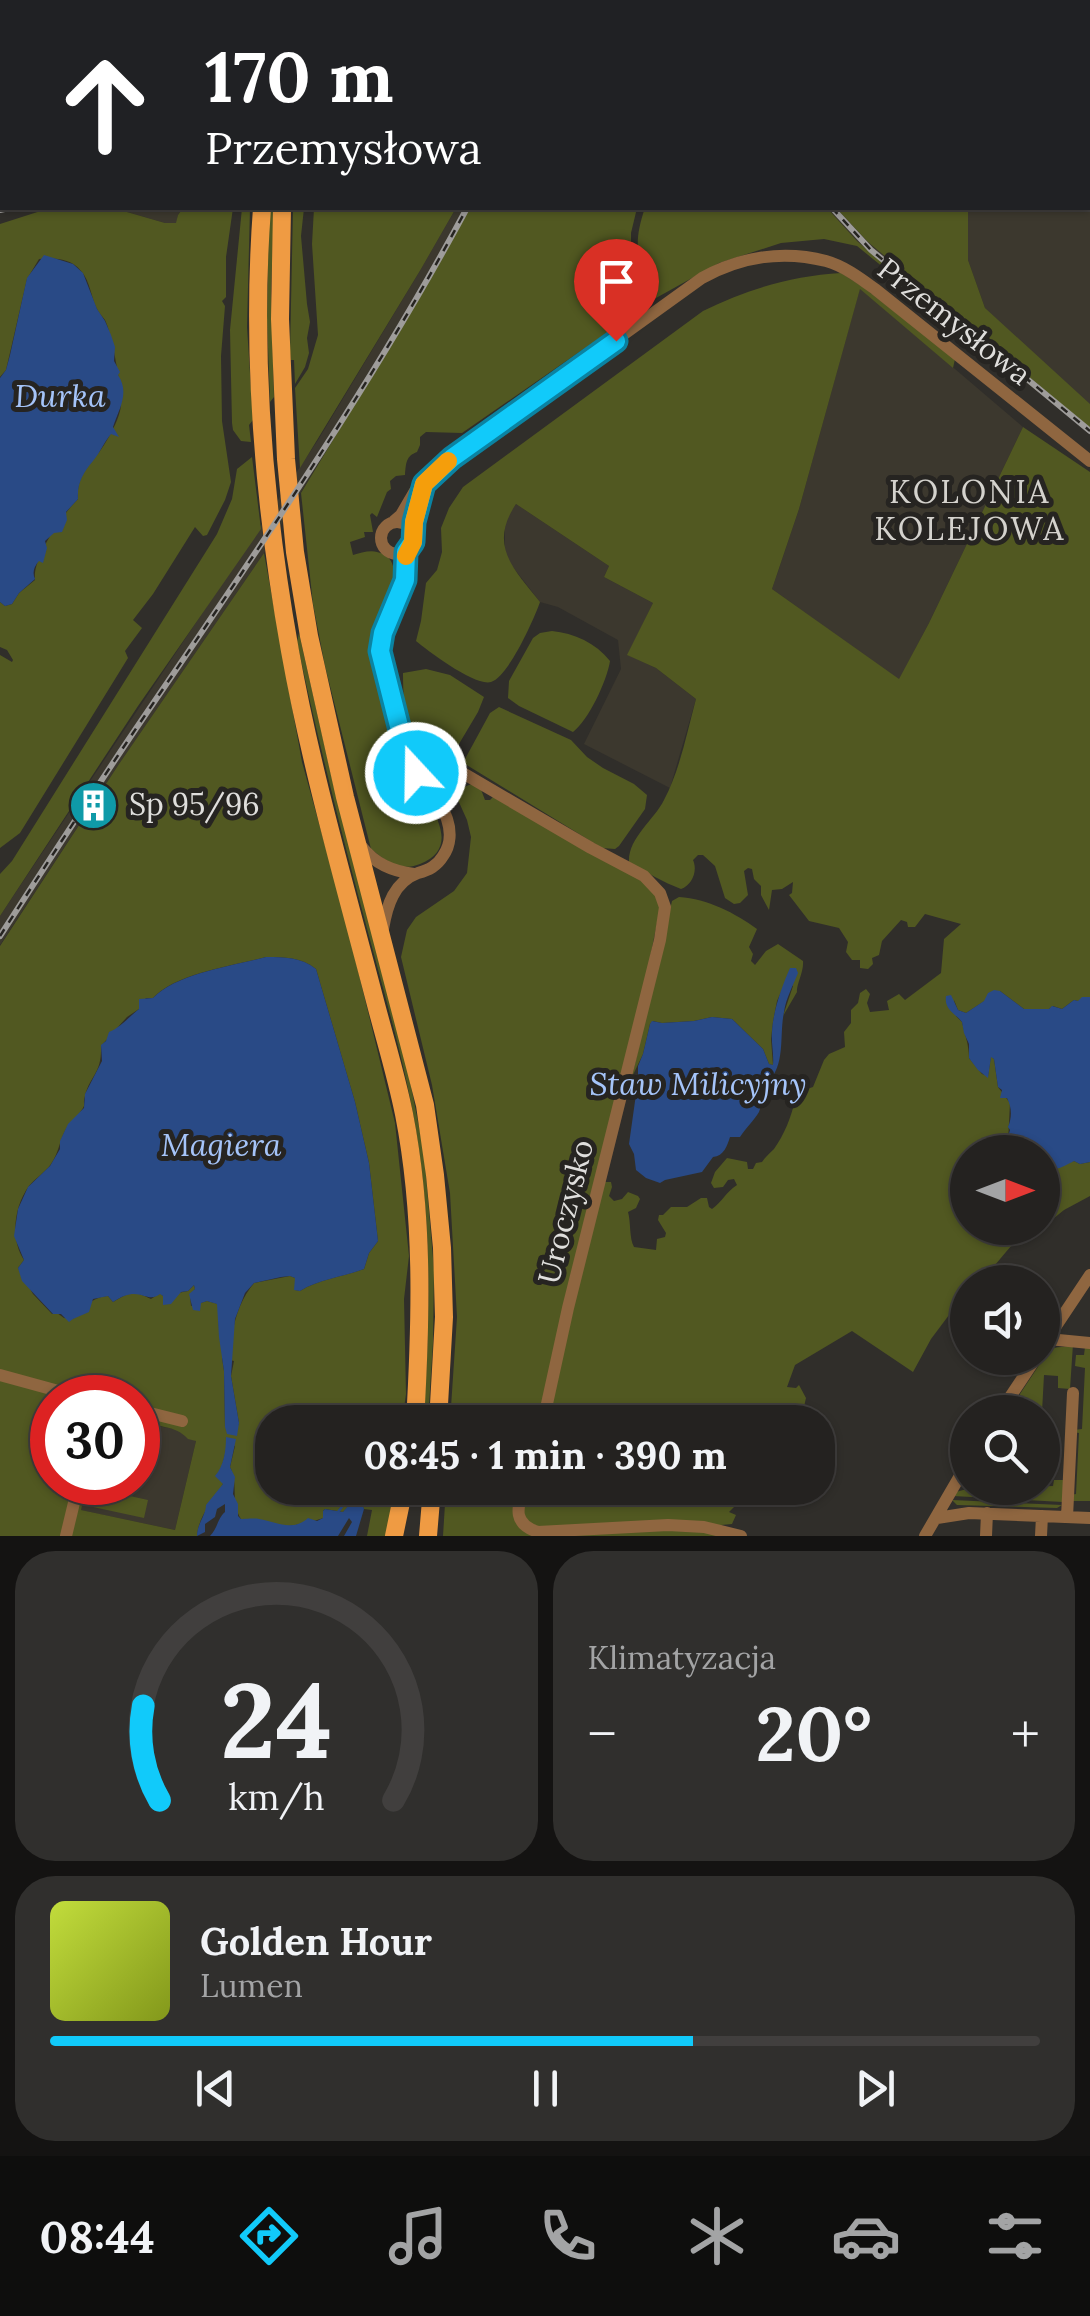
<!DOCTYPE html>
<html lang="pl">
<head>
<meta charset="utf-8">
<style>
  :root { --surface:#242220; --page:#302f2d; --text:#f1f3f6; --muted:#a3a4a5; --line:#413f3e; --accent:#11cafa }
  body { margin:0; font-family:Lora,serif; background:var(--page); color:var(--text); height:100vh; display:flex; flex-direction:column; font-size:38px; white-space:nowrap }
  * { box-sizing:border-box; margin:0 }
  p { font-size:32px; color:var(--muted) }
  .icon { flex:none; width:55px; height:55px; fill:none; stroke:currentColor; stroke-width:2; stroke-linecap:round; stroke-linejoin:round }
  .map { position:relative; height:1536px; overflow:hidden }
  .drawer { display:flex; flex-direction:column; gap:15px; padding:15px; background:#141312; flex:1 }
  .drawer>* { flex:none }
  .banner { position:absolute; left:0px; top:0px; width:1090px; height:210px; box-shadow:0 2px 8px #0004,0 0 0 2px var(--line); background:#202124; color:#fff; overflow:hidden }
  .needle { width:65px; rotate:90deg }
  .tools { position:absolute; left:950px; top:1135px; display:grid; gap:20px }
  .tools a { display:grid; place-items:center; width:110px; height:110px; border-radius:50%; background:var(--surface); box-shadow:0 2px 8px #0004,0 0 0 2px var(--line); font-size:50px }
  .speed { position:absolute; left:30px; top:1375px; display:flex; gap:20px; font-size:50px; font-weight:700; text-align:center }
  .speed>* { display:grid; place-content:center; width:130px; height:130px; border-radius:50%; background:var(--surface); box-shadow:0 2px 8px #0004,0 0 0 2px var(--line); line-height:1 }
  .speed .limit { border:15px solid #d22; background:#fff; color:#111 }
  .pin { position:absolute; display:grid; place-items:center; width:85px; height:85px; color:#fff; margin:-102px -42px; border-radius:50% 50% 50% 0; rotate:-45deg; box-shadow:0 0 10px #0007 }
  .pin .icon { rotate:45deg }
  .me { position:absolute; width:110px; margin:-55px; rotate:339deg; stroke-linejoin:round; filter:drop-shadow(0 0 8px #0008) }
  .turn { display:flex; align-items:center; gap:35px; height:210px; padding:0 40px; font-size:45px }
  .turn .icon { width:130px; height:130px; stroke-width:2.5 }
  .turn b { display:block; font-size:70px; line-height:85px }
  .big { font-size:75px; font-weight:700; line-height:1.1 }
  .drawer .widget { flex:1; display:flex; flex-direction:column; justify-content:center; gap:15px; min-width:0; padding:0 35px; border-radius:40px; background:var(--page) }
  .drawer .dial { align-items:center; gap:0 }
  .dial svg { height:260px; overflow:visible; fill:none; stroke:var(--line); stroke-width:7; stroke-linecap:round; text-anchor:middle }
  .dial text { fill:var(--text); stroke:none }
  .song { display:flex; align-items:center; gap:30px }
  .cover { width:120px; height:120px; border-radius:15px; background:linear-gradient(135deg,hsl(70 70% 55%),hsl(70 70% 35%)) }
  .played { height:10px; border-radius:5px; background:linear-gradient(90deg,var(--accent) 65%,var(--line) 65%) }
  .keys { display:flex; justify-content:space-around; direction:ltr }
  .heat { display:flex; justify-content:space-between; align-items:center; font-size:55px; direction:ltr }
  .drawer .tiles { flex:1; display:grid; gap:15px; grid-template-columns:1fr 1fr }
  .widget:last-child { grid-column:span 2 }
  .trip { position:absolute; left:255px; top:1405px; width:580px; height:100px; border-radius:40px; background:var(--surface); box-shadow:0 2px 8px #0004,0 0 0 2px var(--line); font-weight:700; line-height:100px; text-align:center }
  .tabs { display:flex; height:160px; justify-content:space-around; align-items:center; background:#0e0e0d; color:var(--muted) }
  .tabs .icon { width:70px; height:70px }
  .tabs .on { color:var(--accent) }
  .tabs b { font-size:45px; color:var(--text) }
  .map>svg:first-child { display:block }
  .built { fill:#3c382e }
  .green { fill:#515821; fill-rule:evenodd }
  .water { fill:#294a86 }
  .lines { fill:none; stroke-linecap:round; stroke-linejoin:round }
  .stream { stroke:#294a86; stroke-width:2.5 }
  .minor { stroke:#8f6640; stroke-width:12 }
  .major { stroke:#ef9b43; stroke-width:18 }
  .rail-casing { stroke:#9e9c9a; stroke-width:6 }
  .rail { stroke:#262421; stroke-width:2.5; stroke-dasharray:8; stroke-linecap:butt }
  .route-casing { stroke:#0b83a2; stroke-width:25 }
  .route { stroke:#11cafa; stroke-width:18 }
  .slow { stroke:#f59e0b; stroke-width:18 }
  .labels { text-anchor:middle; stroke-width:10; stroke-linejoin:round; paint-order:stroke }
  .street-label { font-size:30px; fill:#dfdedc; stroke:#262421 }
  .poi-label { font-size:30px; fill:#dfdedc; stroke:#262421; text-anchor:start }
  .water-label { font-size:32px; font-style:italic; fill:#a5c4f9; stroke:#262421 }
  .neighbourhood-label { font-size:32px; letter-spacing:2.5px; fill:#d4d2cd; stroke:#262421 }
</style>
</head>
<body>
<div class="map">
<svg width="1090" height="1536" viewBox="0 0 1090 1536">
  <rect width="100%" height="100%" fill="#302e2a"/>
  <path class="built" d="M913 0H1090V405L1000 326 985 308 968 260V208H1088V2H915Z
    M113 208H183L178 215 177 223H165Z
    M456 208H470L435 271 264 553 119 764 0 945V916L318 440 421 269Z
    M827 208H836L868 242 1090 428V434L968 336 857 241Z
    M860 288 1023 427 929 623 899 680 772 589 799 509Z
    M516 504 609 566 604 577 653 603 628 655 656 668 696 699 670 788 584 744 621 669 618 640 558 607 540 602 505 557V520Z
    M138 1423 176 1429 196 1441 175 1530 80 1510 87 1483 138 1482Z"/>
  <path class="green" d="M21 0H270V2H16Z
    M561 0H754L752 2H560Z
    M50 208H113L165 223H176L178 215 183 208H233L226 257V297L222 301 225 306 221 356 222 421 231 482 225 500 207 535 203 536 195 527 153 594 133 620 142 628 125 651 128 658 20 833 0 848V655L12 662 13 660 7 650 0 647V602L5 606 12 604 19 593 35 580C32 558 62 515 78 499 76 474 92 464 104 445 110 435 117 423 120 411 124 397 112 334 105 320 102 316 98 312 96 307 91 296 90 281 81 271 71 258 54 258 39 259L27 279 6 370 0 377V224Z
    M242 208H250L247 327 253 420 249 425 251 442 241 441 233 430 232 423 230 330Z
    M269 208H274L271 291 274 397 270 402 267 320Z
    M293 208H304L301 236 307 304 310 322 307 338 309 353 305 367 295 384 294 360H291L290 352Z
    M314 208H456L421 269 300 468 295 388 308 369 318 335 312 244Z
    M470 208H637L631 233V266L650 303 462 433 426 432 420 437V445L417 452C406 456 406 463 405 475L396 476 390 481 391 489 387 492 377 517 372 513 370 515 373 532H364L365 537 350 542 353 555C360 553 370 550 377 552 415 560 378 621 375 639 372 658 380 677 386 695L383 700 388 721 393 724C399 739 403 755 409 770 421 795 469 845 420 864 399 872 388 862 371 849L325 666 313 604 301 493 435 271Z
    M645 208H827L857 241 968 336 857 246 824 239 781 243 719 263 656 298C637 264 632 245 645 208Z
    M836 208H968V260L985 308 1090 404V428L868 242Z
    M841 273 863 287 955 359 953 368 860 289 799 509 772 589 899 679 929 623 1023 427 1090 472V997L1078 1001 1074 1000 1062 1009 1053 1006 1049 1009H1024L1000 991 966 1013 958 1010 954 1000 956 1016 962 1022C965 1035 969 1045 969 1058L982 1074 988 1076 991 1056 994 1059 998 1087 1010 1103 1008 1143 1015 1144 1020 1152H968V1228H1042C1034 1232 1026 1233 1019 1239 1001 1253 991 1279 968 1282L967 1291 931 1339 913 1372 852 1331 795 1365 787 1387 796 1388 799 1385 806 1398 801 1419 797 1422H728L730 1416 719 1422H450L457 1317 450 1193 432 1085 401 957 407 930 416 917 454 891 467 873 471 837 467 820 448 778 461 779 460 785 464 787 474 783 480 787 485 800H490L493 797 636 877 653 889 660 908 605 1182H611L612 1187 609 1196 614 1201 622 1199 628 1192 638 1196 640 1199 636 1208 628 1212C631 1222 629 1238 634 1247L656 1250 657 1239 665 1237 666 1233 658 1220 659 1215H663L671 1207H687L701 1198H707L709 1207 712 1209C722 1202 726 1192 737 1185L734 1179 728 1180 723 1187 714 1188 711 1183 715 1172 727 1158 747 1162 748 1169H753L756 1163 762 1162C765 1157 770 1153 774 1149 784 1135 792 1116 795 1099L800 1098 807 1089 813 1087 824 1060 829 1054 845 1047 844 1032 851 1023V1010L858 1003 860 993 866 989 870 994 867 1003 870 1012 889 1010 887 1001 899 994 905 1000 941 973 944 939 961 924 925 914 915 927H908L907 922 901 920 882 941 879 955 872 958 873 964 868 969 860 968V960H852L846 952 848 942 839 928 809 921 789 895 792 893 793 882 782 889 772 890 769 910 761 895V886L754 879 752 869 748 868 744 871 748 895 740 903 734 904 725 898 715 866 703 855H698L693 860C698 871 692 885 681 889 663 882 647 873 629 862 628 838 654 820 664 800 680 770 687 732 696 699L656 668 627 655 653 603 604 577 609 566 516 504C488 546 514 569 540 602 534 619 509 676 491 682 476 687 428 651 416 641L421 621 426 583 437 570 442 552 441 528 449 508 463 487 703 311C747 289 792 276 841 273Z
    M252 457 261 529 138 706 0 916V874L12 861 217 534 232 499 237 469Z
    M264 553 302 762 346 921 395 1123 409 1256 404 1299 406 1394 402 1422H272V1488H394L387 1536H367L372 1510 364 1509 361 1504 350 1505 343 1512 325 1509 323 1511V1518C316 1521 291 1527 283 1526 266 1524 260 1518 241 1519 230 1501 239 1485 230 1467L235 1446 226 1442C228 1457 217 1466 223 1484 213 1502 199 1514 197 1536H0V946L119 764ZM266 957C284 957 301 957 316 969L355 1102 369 1163 378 1241 369 1253 364 1269C342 1277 319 1279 300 1291L295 1290V1278L290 1276 254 1283C243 1296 235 1315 233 1332L219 1330 218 1304 207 1301 191 1306 190 1295 195 1289 194 1285 188 1291 163 1296 160 1293 151 1299C133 1290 130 1292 113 1302L108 1296C92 1297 84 1308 73 1319L64 1318 57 1313 52 1314 33 1294 18 1268 24 1260C10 1239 14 1206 29 1186 35 1178 45 1173 51 1164 59 1153 59 1141 66 1129 70 1122 76 1118 81 1111 87 1103 82 1106 85 1096 90 1075 102 1074 101 1046L127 1017 139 1009 141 1003 146 998H153C176 973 233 966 266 957ZM222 1358 234 1361 231 1376 239 1423 237 1428 225 1427 224 1371ZM52 1398H138V1423C155 1426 176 1425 188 1439L196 1441 175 1530 81 1510 87 1482H52Z
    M552 631C574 633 596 643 610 661 607 681 588 721 573 732L519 706 508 698 509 681 533 638 540 633Z
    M299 633 336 796 406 1061 424 1152 434 1270 433 1342 428 1422H423C430 1331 432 1241 419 1150 409 1078 388 1007 369 936 343 839 318 741 297 642Z
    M426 669 450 675 484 697 478 712 453 754 448 757C407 742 403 712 403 673Z
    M499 707 571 740 587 757 603 768 634 784 647 795 645 809 619 846 615 849 602 848 465 764V759L490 713Z
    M679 897C708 899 735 913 757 929L749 947 753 954 751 961 755 965 766 951 778 944 803 961C804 972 796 985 797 992L783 1016 793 986 786 981 777 1001 773 1022 771 1039 773 1065 769 1064 763 1049 732 1019 712 1017 694 1021 662 1023 653 1021 650 1024 643 1054 632 1077 672 901Z
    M1074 1161 1080 1164 1090 1162V1196L1064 1210 1043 1227V1167L1047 1169Z
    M1073 1344 1070 1389 1058 1388V1376L1044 1375 1042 1412H1017L1020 1394 1049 1350C1057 1345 1065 1349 1073 1344Z
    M1085 1347H1090V1501H1073L1070 1495 1076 1494 1079 1433 1073 1432 1074 1430 1082 1429 1085 1368 1075 1366 1076 1355H1084Z
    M1054 1480H1065L1063 1502 953 1496 956 1492 970 1488 1053 1486Z
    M446 1488H753L729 1512 736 1515 732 1524 721 1525 728 1536H443Z
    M98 1489 148 1500 144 1518 93 1507Z
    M952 1500 1062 1505 1057 1508 957 1505Z"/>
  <path class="water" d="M44 255 73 264 83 273 97 309 105 321 111 335 115 347 114 361 120 372 118 375C130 393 119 409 113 427L119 437 111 434C104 442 100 453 93 461 83 473 77 483 78 499L66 512 67 520 62 532 54 533 45 541 47 548 43 563 39 561C34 566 32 573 35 579L19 593 12 604 5 606 0 602V378L6 370 10 355 27 278Z
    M266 957C284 957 301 957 316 969L355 1102 369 1163 378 1241 369 1253 364 1269C343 1277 319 1279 300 1291L294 1290 295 1278 290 1276 281 1277 254 1283 245 1293 235 1319 231 1376 239 1423 237 1436 227 1434 225 1427 224 1371 219 1337 217 1304 207 1301 201 1303 200 1311 193 1310 189 1294 195 1289 194 1285 188 1291 181 1292 171 1304 163 1305V1296L160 1294C146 1305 140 1283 113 1302L108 1296 93 1299 89 1312 73 1319 69 1322 61 1314H53L22 1281 18 1268 24 1260 14 1236 18 1209 28 1187 50 1166 60 1149V1141L68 1124 84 1108 85 1094 102 1061 101 1045 106 1041 109 1032C120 1028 130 1016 139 1009V999L153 998C177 973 233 966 266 957Z
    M790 968H796L798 973C793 986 786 998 784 1012 779 1036 786 1064 768 1082V1088H763C761 1096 762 1105 759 1112 755 1119 745 1129 740 1137H730C727 1146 724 1156 713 1157L702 1172 665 1180 660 1183 646 1178 636 1170 634 1154 629 1144 638 1080V1066L643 1054 650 1024 652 1021 662 1023 694 1021 712 1017 732 1019 763 1049 769 1064 773 1065C774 1054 771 1043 772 1032 773 1011 782 986 790 968Z
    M994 990 1000 991 1024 1009H1049L1052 1006 1062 1009 1074 1000 1078 1001 1082 997H1090V1162L1080 1164 1074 1161C1064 1166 1054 1173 1043 1167L1042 1152H1020L1015 1144 1008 1143 1007 1140 1010 1130 1008 1127C1012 1118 1012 1107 1007 1098H1000L1002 1090 998 1087 994 1059 991 1057 988 1078 978 1070 969 1058V1044L964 1033 962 1022C955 1013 944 1010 946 996L951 995 958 1010 966 1013 984 1001 988 993Z
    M226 1437 236 1439 230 1467 235 1477 233 1494 238 1504V1516L241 1519C244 1519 255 1518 259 1519 277 1522 292 1532 308 1518L317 1521 323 1518V1511L325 1509 343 1512 349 1505 362 1504 364 1509 356 1536H344L352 1522 349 1518 338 1536H210C218 1528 217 1519 225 1512V1504L217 1509 215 1517 205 1524V1532L197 1536C197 1524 206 1515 206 1505L223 1484 215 1476C224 1466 226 1450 226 1437Z"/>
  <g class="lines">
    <path class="stream" d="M338 1512 356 1488"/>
    <path class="minor" d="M394 521 401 515 415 491 452 458 702 278C740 257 783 250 826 261 844 266 860 278 875 289L1090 461
      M381 538a16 16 0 1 1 32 0a16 16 0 1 1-32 0Z
      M412 531 424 484
      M461 772 591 848 644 876 660 893 665 907 660 940 568 1308 543 1422
      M361 846C375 864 392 871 414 874
      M383 929C387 905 394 882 418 873 429 870 437 866 443 856 451 845 451 831 447 819 441 800 419 780 410 760 396 730 390 694 381 662 378 632 395 612 404 584 407 574 405 562 406 552
      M1048 1339 1090 1343
      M1042 1347 1090 1275
      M0 1375 84 1398
      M138 1410 182 1421
      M1000 1412 1036 1358
      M523 1488C517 1509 513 1524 538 1532L668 1525 704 1527 741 1536
      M1067 1517 1073 1393
      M937 1518 969 1513 1090 1518
      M66 1536 79 1482
      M925 1536 968 1462
      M986 1536 987 1513
      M1041 1536 1042 1516"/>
    <path class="major" d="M282 2 283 0
      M305 2V0
      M262 208C251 355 264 506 290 651 311 768 344 882 374 997 384 1036 396 1074 404 1114 424 1216 421 1319 415 1422
      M282 208 280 319 286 459 295 552 309 636 345 797 425 1105 435 1175 442 1248 444 1317 438 1422
      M394 1536 404 1488
      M428 1536 432 1488"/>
    <defs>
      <path id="rail" d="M0 1 1 0
        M555 2 556 0
        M784 2V0
        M0 157 2 156
        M832 208 871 250 1090 431
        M0 210 9 208
        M0 936C44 868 88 800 133 733 250 561 369 391 467 208"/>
    </defs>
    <use href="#rail" class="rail-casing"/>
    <use href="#rail" class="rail"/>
  </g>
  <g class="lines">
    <defs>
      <path id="route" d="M416 773 403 742 380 651 383 633 405 580 406 552 413 542 414 522 424 484 452 458 616 341"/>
    </defs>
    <use href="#route" class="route-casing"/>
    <use href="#route" class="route"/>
    <path class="slow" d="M406 556 413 542 414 522 424 484 448 461"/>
  </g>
  <defs>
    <symbol id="building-disc" viewBox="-11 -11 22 22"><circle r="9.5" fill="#0f9aa8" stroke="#262421"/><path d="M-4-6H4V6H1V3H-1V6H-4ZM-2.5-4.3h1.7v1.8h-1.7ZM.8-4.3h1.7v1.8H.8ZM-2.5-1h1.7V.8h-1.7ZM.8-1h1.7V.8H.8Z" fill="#fff"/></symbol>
  </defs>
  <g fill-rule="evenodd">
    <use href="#building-disc" x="66" y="778" width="55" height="55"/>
  </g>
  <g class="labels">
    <g class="street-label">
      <text transform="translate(954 322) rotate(38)" y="10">Przemysłowa</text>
      <text transform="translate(566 1212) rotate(-76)" y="10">Uroczysko</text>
    </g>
    <g class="poi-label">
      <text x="129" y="815">Sp 95/96</text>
    </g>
    <g class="water-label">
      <text x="60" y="407">Durka</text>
      <text x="698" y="1095">Staw Milicyjny</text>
      <text x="221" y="1156">Magiera</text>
    </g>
    <g class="neighbourhood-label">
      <text x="970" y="503">KOLONIA<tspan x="970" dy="37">KOLEJOWA</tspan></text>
    </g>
  </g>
</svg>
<div class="tools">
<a><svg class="needle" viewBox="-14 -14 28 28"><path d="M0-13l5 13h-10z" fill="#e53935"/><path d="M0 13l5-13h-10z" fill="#a3a4a5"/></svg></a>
<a><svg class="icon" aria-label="sound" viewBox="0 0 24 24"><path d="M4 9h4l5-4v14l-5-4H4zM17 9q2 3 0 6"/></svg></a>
<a><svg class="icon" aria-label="search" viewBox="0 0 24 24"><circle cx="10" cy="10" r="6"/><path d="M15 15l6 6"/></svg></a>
</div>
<div class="speed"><div class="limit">30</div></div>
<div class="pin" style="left:616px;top:341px;background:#d93025"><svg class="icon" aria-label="arrive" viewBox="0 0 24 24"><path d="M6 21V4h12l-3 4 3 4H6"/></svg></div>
<svg class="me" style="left:416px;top:773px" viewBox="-20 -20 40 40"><circle r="17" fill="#11cafa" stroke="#fff" stroke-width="3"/><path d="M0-11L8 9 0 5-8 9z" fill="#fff"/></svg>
<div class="trip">08:45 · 1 min · 390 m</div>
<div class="banner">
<div class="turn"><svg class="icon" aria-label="ahead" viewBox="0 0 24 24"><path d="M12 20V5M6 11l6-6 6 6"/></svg><div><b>170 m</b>Przemysłowa</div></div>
</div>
</div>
<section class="drawer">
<div class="tiles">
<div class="widget dial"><svg viewBox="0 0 100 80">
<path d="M14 69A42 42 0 1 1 86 69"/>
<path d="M14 69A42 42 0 0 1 9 40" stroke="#11cafa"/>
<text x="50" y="56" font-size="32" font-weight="700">24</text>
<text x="50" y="72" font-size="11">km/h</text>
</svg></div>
<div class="widget"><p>Klimatyzacja</p>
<div class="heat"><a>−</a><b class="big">20°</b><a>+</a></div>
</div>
<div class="widget">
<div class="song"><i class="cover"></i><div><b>Golden Hour</b><p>Lumen</p></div></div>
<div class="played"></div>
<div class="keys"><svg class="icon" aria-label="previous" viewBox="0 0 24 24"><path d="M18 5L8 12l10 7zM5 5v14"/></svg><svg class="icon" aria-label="pause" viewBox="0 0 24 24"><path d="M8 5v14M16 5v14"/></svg><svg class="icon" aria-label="next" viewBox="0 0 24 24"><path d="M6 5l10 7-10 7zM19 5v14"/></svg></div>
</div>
</div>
</section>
<nav class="tabs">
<b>08:44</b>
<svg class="icon on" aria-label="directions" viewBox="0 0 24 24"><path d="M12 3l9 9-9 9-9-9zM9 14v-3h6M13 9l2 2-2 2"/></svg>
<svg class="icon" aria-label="music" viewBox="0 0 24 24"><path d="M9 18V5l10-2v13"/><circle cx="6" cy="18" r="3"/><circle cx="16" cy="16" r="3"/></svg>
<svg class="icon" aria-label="phone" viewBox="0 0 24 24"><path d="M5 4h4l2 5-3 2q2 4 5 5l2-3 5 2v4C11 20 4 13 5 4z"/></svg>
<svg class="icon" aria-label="climate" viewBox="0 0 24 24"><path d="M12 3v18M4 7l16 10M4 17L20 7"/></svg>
<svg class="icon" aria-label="car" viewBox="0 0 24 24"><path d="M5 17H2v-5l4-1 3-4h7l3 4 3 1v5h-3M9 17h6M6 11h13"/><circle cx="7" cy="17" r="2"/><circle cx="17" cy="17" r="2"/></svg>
<svg class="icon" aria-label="filters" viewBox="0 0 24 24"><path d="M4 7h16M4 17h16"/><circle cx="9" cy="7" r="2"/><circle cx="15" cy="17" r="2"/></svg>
</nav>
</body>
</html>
